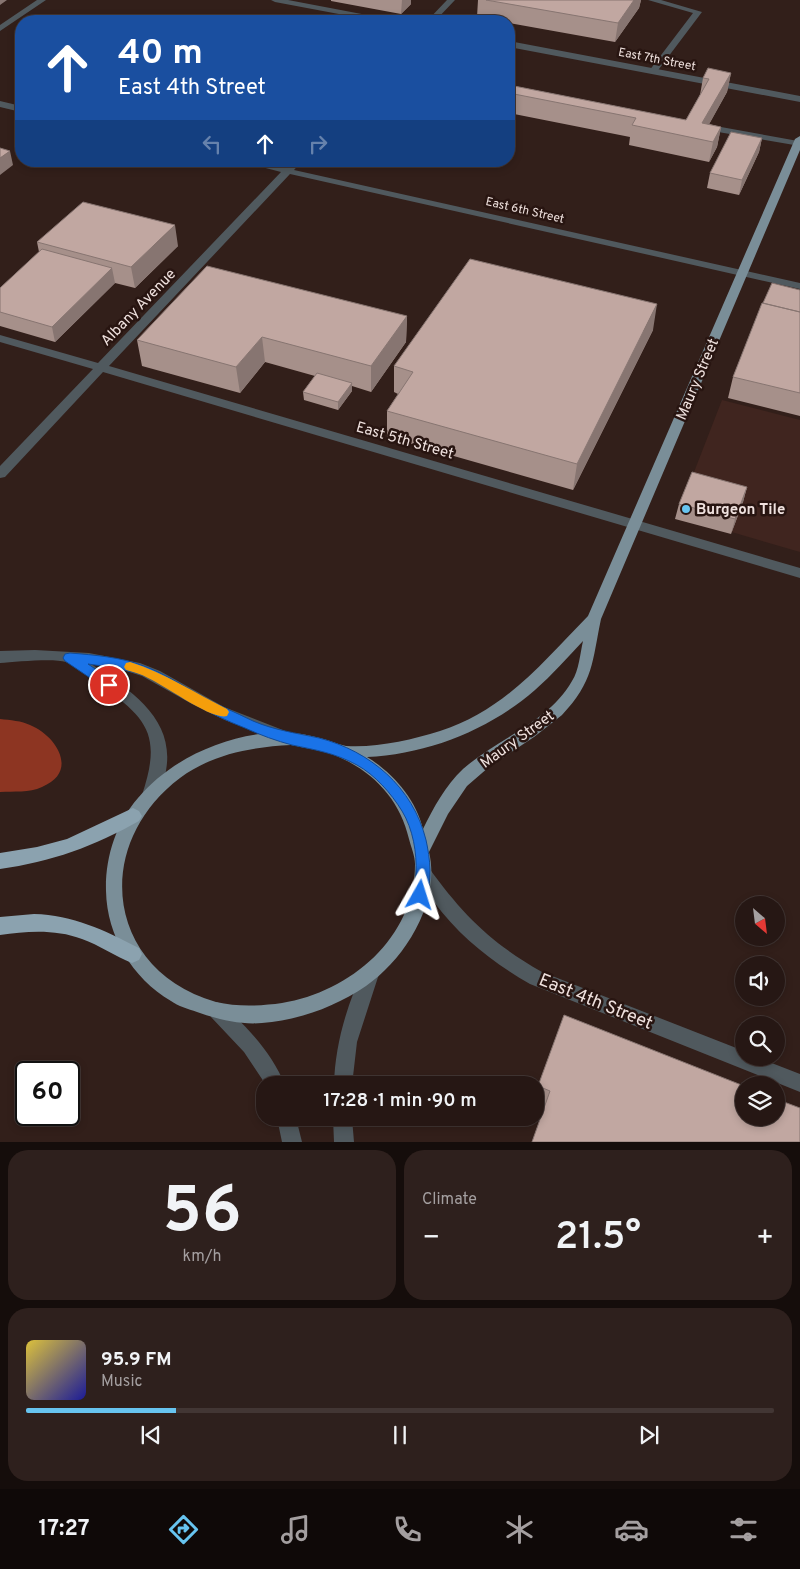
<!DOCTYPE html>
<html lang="en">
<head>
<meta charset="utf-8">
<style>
  :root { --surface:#261714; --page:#2e201d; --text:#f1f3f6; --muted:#a49fa0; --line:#423634; --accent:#67c4f0 }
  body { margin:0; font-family:Overpass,sans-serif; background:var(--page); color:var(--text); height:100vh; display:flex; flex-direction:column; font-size:19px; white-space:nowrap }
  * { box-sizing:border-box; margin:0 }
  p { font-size:16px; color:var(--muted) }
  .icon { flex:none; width:28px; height:28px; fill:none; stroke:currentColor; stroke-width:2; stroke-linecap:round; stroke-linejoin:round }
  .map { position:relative; height:1142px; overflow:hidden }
  .panel { display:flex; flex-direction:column; gap:8px; padding:8px; background:#150d0b; flex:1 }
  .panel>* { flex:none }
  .hud { position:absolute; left:15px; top:15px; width:500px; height:152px; border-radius:20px; box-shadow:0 2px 8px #0003,0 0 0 1px var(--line); background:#1a4fa0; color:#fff; overflow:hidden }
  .needle { width:32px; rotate:152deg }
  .fabs { position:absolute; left:735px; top:896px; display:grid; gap:10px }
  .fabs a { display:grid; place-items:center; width:50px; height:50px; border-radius:50%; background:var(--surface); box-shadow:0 2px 8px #0003,0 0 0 1px var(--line); font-size:25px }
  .speed { position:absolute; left:15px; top:1061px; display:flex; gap:10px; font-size:25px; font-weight:700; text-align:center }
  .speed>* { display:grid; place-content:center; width:65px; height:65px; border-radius:50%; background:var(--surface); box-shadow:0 2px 8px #0003,0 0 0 1px var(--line); line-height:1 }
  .speed .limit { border:2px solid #111; border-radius:8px; background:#fff; color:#111 }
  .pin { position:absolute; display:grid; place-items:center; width:42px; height:42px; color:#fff; margin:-21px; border:2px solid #fff; border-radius:50%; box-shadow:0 1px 5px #0007 }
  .me { position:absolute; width:55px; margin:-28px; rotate:6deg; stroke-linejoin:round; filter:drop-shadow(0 0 4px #0008) }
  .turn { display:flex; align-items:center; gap:18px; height:105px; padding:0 20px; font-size:22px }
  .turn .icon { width:65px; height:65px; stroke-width:2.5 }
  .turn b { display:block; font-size:35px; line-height:42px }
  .lanes { display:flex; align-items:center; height:48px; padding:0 20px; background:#0003; justify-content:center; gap:25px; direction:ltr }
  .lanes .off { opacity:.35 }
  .big { font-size:38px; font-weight:600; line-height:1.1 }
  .panel .widget { flex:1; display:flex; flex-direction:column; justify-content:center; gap:8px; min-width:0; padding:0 18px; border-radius:20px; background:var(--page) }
  .panel .dial { align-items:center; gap:0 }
  .dial b { font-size:65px; line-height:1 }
  .song { display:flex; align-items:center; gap:15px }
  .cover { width:60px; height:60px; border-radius:8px; background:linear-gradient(135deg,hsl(50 70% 55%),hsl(240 70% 35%)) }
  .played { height:5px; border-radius:2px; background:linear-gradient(90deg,var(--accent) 20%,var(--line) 20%) }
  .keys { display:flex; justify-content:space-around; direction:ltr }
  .heat { display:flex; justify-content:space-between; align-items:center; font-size:28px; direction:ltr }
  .panel .tiles { flex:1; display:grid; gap:8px; grid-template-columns:1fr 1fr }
  .widget:last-child { grid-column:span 2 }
  .trip { position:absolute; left:256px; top:1076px; width:288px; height:50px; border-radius:20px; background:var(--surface); box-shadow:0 2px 8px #0003,0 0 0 1px var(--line); font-weight:600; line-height:50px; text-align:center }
  .dock { display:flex; height:80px; justify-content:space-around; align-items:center; background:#0f0908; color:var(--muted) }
  .dock .icon { width:35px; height:35px }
  .dock .selected { color:var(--accent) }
  .dock b { font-size:22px; color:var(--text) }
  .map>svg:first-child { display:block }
  .built { fill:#40251f }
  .water { fill:#8d3522 }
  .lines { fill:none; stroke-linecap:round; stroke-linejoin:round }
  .service { fill:#50595e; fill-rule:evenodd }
  .minor { fill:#50595e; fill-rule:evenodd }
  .tertiary { fill:#50595e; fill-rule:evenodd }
  .primary { fill:#7a8e98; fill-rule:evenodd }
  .motorway { fill:#8ba2af; fill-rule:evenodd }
  .wall { fill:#a6908a }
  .shaded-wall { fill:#877571 }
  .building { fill:#c1a7a1; stroke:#877571 }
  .route { fill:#1a73e8; stroke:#114b97 }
  .slow { fill:#f59e0b }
  .poi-dot { fill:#67c4f0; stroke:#281511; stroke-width:2 }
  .labels { text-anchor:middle; stroke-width:5; stroke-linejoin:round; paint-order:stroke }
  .far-street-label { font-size:12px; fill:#efe1de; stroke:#281511 }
  .street-label { font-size:15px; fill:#efe1de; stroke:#281511 }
  .poi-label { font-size:15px; font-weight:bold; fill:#efe1de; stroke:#281511; text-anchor:start }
  .near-street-label { font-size:18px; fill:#efe1de; stroke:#281511 }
</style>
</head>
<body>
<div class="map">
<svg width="800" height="1142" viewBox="0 0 800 1142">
  <rect width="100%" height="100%" fill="#321f1a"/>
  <path class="built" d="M722 400 800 420V552L677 516Z"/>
  <path class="water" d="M0 719C10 720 22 721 30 725 57 736 79 772 42 787 29 793 14 791 0 792Z"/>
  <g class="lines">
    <path class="service" d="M648 0H661L702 12 656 73 653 74 649 71 693 13Z
      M721 127 798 141 800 142V146L718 132V128Z"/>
    <path class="minor" d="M37 0H46L0 31V25Z
      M271 0H288L388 19 392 21H376L275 2Z
      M447 0H455L435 21H427Z
      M509 41 800 96V102L509 47Z
      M0 101 21 106V112L0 107Z
      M238 161H257L285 168 291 161H302L294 170 800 283V289L290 174 109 366 800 568V578L103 372 5 477 0 478V466L93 369 0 342V335L98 363 281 172Z
      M423 865 429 868C463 915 491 943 542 972L744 1051V1058H759L800 1074V1092L530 984C492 962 460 937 434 902 427 893 419 883 415 873L417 868Z
      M370 966 376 968 379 974 357 1042 352 1085H334C335 1044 347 1005 364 968Z
      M217 1002 223 1005C248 1028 272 1053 285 1085H266L244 1052 211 1017 208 1011 211 1005Z
      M277 1118H296L302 1142H282Z
      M333 1118H352L354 1142H334Z"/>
    <path class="tertiary" d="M35 650 89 653 140 663 160 671 224 707 293 734 296 738 293 742 288 744 225 720 192 704 142 676 123 670 91 664C144 698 189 732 156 800L150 802 144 800 142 795C161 738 150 719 101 686 90 678 78 667 66 662 53 658 15 662 0 663V651Z"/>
    <path class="primary" d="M800 136V150L601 619C592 662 594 681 562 715L534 737 489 767 467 786 448 814 429 852C441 902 405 959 366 986 335 1007 299 1020 262 1023 240 1025 217 1019 197 1012 188 1009 178 1006 171 1001 132 978 107 936 106 891 105 858 116 823 138 798 173 756 237 729 292 733 305 734 318 737 330 741 336 743 341 745 346 746 376 748 411 740 440 731 505 710 542 663 588 616L795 139ZM583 641C580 654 579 670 572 681 548 723 498 738 463 769 445 786 434 807 423 829 416 799 393 773 367 757 428 754 489 730 535 690 552 675 567 658 583 641ZM291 745C305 748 320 750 334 755 372 770 400 799 409 839 411 847 415 856 415 864 415 938 350 992 282 1003 261 1006 237 1007 216 1002 106 971 91 845 180 778 212 754 252 747 291 745Z"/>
    <path class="motorway" d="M133 808 139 811 142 816 139 821C95 846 51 862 0 869V853L37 847 67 839Z
      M34 914C73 915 104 930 139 948L142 954 139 960 132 963C115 956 99 945 82 939 56 929 27 931 0 935V917Z"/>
  </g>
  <path class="wall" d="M331 0H411V4L401 14 331 1Z
    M478 0H641L639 8 615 42 509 23V21H500L477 17Z
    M731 73 727 92 709 124 721 127 717 147 709 162 629 145 630 137 509 113V85L686 120 700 95 703 78Z
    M762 138 759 152 739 195 707 188 710 173Z
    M37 242 178 246 135 288 115 283 55 342 0 326V288L39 252Z
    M800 290V416L728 398 733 377 763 303Z
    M407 316 406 342 371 392 352 386V391L338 410 304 400 303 392 315 376 265 362 240 393 142 366 137 340Z
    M653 330 573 490 387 437V411L398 394 394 392V366Z
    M747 487 743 502 731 534 675 519 679 504Z
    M538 1086H744L543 1110 535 1106V1102Z"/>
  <path class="shaded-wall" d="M0 0H7L0 5Z
    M402 0H411V4L401 14Z
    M634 0H641L639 8 615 42 618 23Z
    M731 73 727 92 701 139 702 123Z
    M721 127 717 147 709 162 713 142Z
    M762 138 759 152 739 195 742 180Z
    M10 151 13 165 0 175V158Z
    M175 225 178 246 135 288 131 267Z
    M112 268 115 283 55 342 52 327Z
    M657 304 653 330 573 490 577 464Z
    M407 316 406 342 371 392V366Z
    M262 337 265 362 240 393 236 367Z
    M352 383V391L338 410V402Z
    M747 487 743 502 731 534 735 519Z"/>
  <path class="building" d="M486 0H634L618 23Z
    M708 68 731 73 702 123 721 127 713 142 632 125 636 118 509 93V85L686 120 709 79 703 78Z
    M731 132 762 138 742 180 710 173Z
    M0 148 10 151 0 158Z
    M83 202 175 225 131 267 37 242Z
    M42 249 112 268 52 327 0 312V288Z
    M470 259 657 304 577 464 387 411 413 372 394 366Z
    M207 266 407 316 371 366 262 337 236 367 137 340Z
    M772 283 800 290V312L763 303Z
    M762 303 800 312V393L733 377Z
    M317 373 352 383 338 402 303 392Z
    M692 472 747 487 735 519 679 504Z
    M564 1015 744 1086V1118H776V1099L800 1108V1142H532L550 1091 538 1086Z"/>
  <path class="route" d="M70 653C94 655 121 657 144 666 163 673 180 684 198 694 215 704 235 712 253 721 274 730 296 733 319 738 370 751 413 787 426 840 430 858 433 882 425 900L420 901 415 900C412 891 416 882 416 873 417 853 413 829 402 811 391 793 375 775 357 765 335 753 316 750 292 745 277 741 260 735 245 728 227 721 208 712 190 702 173 693 156 679 137 673 121 669 104 666 88 664L113 681 115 685 113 688H105L65 661 63 658 65 654Z"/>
  <path class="slow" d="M130 662C165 673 195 693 227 709L229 712 227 716C213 721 164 685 148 678 141 674 133 672 126 670L124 667 126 663Z"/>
  <circle class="poi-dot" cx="686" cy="509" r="5"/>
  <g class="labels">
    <g class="far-street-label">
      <text transform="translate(657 59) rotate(11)" y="4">East 7th Street</text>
      <text transform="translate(525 210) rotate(13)" y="4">East 6th Street</text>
    </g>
    <g class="street-label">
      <text transform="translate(138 307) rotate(-46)" y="5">Albany Avenue</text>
      <text transform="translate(697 379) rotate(-67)" y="5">Maury Street</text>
      <text transform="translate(405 440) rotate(16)" y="5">East 5th Street</text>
      <text transform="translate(517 739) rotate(-36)" y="5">Maury Street</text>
    </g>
    <g class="poi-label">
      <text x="696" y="514">Burgeon Tile</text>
    </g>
    <g class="near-street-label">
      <text transform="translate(596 1001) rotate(22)" y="6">East 4th Street</text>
    </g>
  </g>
</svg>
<div class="fabs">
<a><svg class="needle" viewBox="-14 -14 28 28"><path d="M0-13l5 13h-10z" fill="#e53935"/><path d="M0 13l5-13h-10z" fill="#a49fa0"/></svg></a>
<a><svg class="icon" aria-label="sound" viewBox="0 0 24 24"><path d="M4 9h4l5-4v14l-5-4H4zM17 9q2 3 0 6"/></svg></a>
<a><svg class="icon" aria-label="search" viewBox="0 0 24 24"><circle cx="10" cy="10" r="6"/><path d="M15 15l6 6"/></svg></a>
<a><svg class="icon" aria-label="layers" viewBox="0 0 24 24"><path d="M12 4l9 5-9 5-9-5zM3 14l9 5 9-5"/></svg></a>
</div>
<div class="speed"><div class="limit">60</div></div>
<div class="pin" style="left:109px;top:685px;background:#d93025"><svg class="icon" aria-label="arrive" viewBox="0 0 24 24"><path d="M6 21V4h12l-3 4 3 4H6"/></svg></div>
<svg class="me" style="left:420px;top:895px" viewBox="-20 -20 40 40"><path d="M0-17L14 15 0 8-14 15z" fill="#1a73e8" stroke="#fff" stroke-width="4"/></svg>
<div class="trip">17:28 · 1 min · 90 m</div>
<div class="hud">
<div class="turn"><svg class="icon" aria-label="ahead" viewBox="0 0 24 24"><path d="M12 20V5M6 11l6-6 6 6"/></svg><div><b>40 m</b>East 4th Street</div></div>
<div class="lanes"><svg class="icon off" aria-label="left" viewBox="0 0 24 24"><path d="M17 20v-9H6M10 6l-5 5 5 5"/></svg><svg class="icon" aria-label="ahead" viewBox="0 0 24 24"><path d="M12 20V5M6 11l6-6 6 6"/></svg><svg class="icon off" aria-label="right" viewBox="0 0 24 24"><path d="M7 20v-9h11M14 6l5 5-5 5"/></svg></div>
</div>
</div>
<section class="panel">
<div class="tiles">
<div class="widget dial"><b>56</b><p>km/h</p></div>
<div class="widget"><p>Climate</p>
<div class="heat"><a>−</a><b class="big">21.5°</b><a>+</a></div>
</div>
<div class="widget">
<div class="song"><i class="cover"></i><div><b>95.9 FM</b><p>Music</p></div></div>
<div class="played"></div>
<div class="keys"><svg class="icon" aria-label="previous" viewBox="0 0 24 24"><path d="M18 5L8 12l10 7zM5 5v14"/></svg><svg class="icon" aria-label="pause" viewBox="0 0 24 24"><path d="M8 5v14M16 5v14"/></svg><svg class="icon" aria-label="next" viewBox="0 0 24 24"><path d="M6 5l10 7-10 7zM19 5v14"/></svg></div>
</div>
</div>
</section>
<nav class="dock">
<b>17:27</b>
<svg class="icon selected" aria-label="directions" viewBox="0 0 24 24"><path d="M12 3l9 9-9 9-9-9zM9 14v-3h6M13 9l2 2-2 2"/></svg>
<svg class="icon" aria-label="music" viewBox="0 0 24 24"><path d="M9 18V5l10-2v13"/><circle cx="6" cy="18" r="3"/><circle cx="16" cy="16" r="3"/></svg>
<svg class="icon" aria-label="phone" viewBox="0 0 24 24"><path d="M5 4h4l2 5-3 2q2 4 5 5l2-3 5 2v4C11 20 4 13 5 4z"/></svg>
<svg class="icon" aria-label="climate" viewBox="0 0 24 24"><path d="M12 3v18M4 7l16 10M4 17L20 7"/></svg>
<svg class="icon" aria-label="car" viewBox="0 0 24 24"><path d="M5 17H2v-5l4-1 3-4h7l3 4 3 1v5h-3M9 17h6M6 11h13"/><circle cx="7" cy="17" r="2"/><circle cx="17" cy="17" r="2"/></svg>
<svg class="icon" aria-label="filters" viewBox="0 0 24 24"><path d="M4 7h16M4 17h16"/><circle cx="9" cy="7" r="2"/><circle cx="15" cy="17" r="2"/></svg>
</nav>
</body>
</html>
